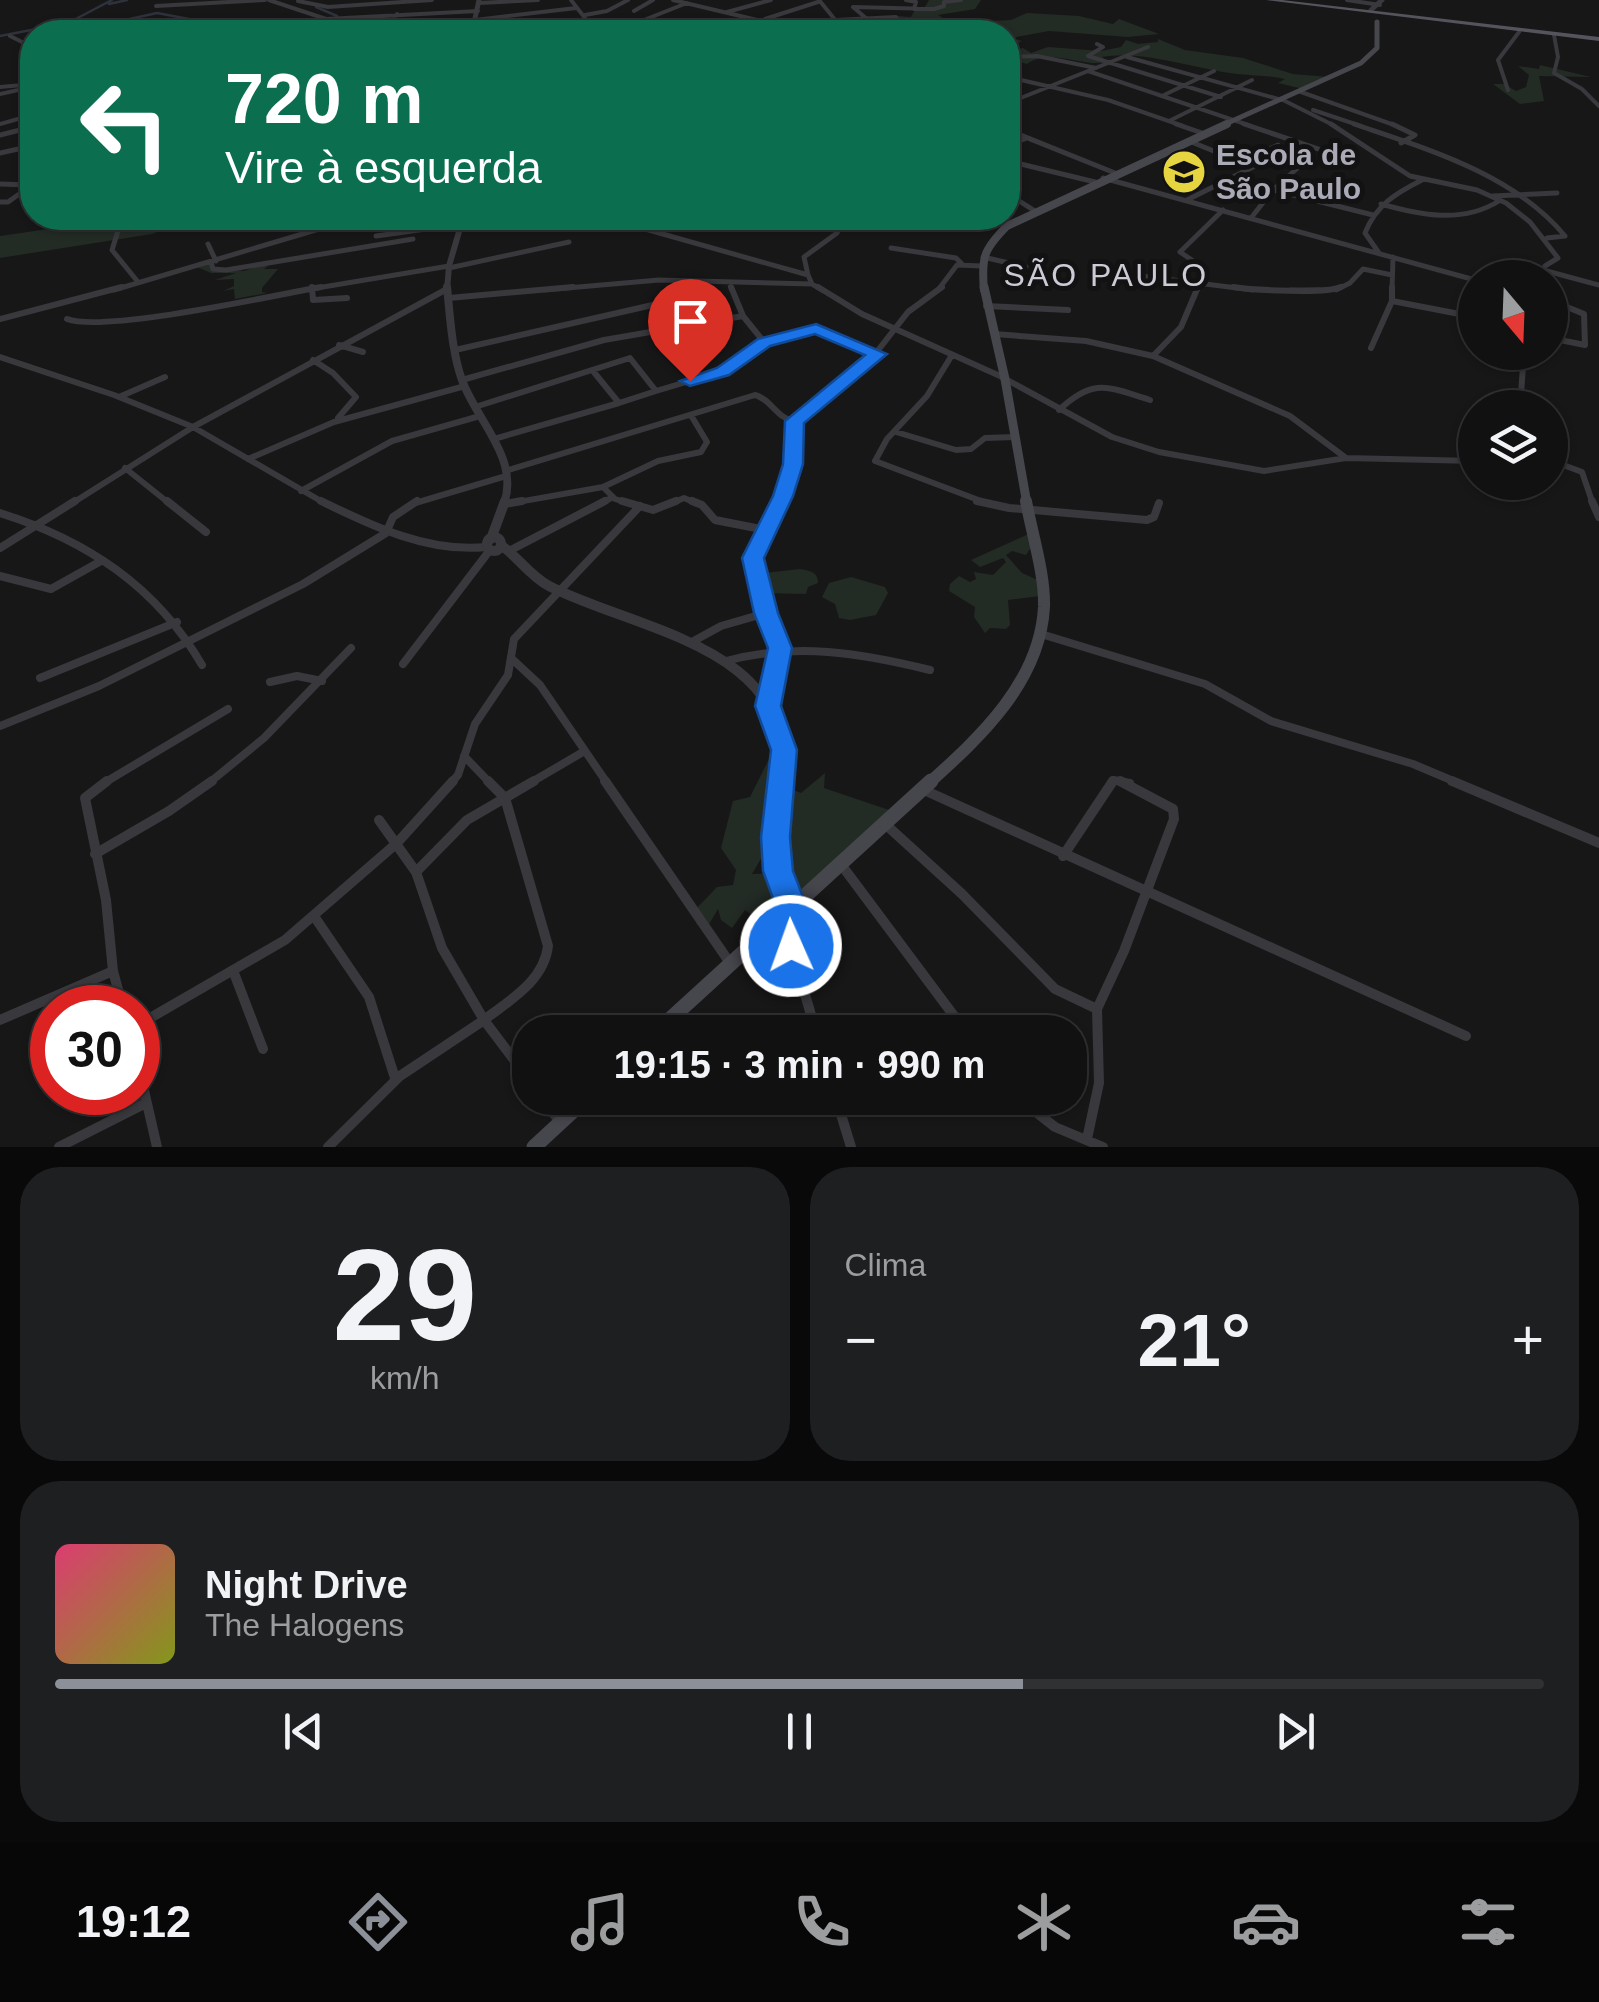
<!DOCTYPE html>
<html lang="pt">
<head>
<meta charset="utf-8">
<style>
  :root { --surface:#111112; --page:#1e1f20; --text:#f1f3f6; --muted:#9c9d9f; --line:#303132; --accent:#8c9099 }
  body { margin:0; font-family:Arial,sans-serif; background:var(--page); color:var(--text); height:100vh; display:flex; flex-direction:column; font-size:38px; white-space:nowrap }
  * { box-sizing:border-box; margin:0 }
  p { font-size:32px; color:var(--muted) }
  .icon { flex:none; width:55px; height:55px; fill:none; stroke:currentColor; stroke-width:2; stroke-linecap:round; stroke-linejoin:round }
  .map { position:relative; height:1147px; overflow:hidden }
  .sheet { display:flex; flex-direction:column; gap:20px; padding:20px; background:#09090a; flex:1 }
  .sheet>* { flex:none }
  .guide { position:absolute; left:20px; top:20px; width:1000px; height:210px; border-radius:40px; box-shadow:0 2px 8px #0004,0 0 0 2px var(--line); background:#0b6e4f; color:#fff; overflow:hidden }
  .needle { width:65px; rotate:161deg }
  .tools { position:absolute; left:1458px; top:260px; display:grid; gap:20px }
  .tools a { display:grid; place-items:center; width:110px; height:110px; border-radius:50%; background:var(--surface); box-shadow:0 2px 8px #0004,0 0 0 2px var(--line); font-size:50px }
  .speed { position:absolute; left:30px; top:985px; display:flex; gap:20px; font-size:50px; font-weight:700; text-align:center }
  .speed>* { display:grid; place-content:center; width:130px; height:130px; border-radius:50%; background:var(--surface); box-shadow:0 2px 8px #0004,0 0 0 2px var(--line); line-height:1 }
  .speed .limit { border:15px solid #d22; background:#fff; color:#111 }
  .pin { position:absolute; display:grid; place-items:center; width:85px; height:85px; color:#fff; margin:-102px -42px; border-radius:50% 50% 50% 0; rotate:-45deg; box-shadow:0 0 10px #0007 }
  .pin .icon { rotate:45deg }
  .me { position:absolute; width:110px; margin:-55px; rotate:358deg; stroke-linejoin:round; filter:drop-shadow(0 0 8px #0008) }
  .turn { display:flex; align-items:center; gap:35px; height:210px; padding:0 40px; font-size:45px }
  .turn .icon { width:130px; height:130px; stroke-width:2.5 }
  .turn b { display:block; font-size:70px; line-height:85px }
  .big { font-size:75px; font-weight:600; line-height:1.1 }
  .sheet .widget { flex:1; display:flex; flex-direction:column; justify-content:center; gap:15px; min-width:0; padding:0 35px; border-radius:40px; background:var(--page) }
  .sheet .dial { align-items:center; gap:0 }
  .dial b { font-size:130px; line-height:1 }
  .song { display:flex; align-items:center; gap:30px }
  .cover { width:120px; height:120px; border-radius:15px; background:linear-gradient(135deg,hsl(340 70% 55%),hsl(70 70% 35%)) }
  .played { height:10px; border-radius:5px; background:linear-gradient(90deg,var(--accent) 65%,var(--line) 65%) }
  .keys { display:flex; justify-content:space-around; direction:ltr }
  .heat { display:flex; justify-content:space-between; align-items:center; font-size:55px; direction:ltr }
  .sheet .tiles { flex:1; display:grid; gap:20px; grid-template-columns:1fr 1fr }
  .widget:last-child { grid-column:span 2 }
  .trip { position:absolute; left:512px; top:1015px; width:575px; height:100px; border-radius:40px; background:var(--surface); box-shadow:0 2px 8px #0004,0 0 0 2px var(--line); font-weight:600; line-height:100px; text-align:center }
  .dock { display:flex; height:160px; justify-content:space-around; align-items:center; background:#070707; color:var(--muted) }
  .dock .icon { width:70px; height:70px }
  .dock .active { color:var(--accent) }
  .dock b { font-size:45px; color:var(--text) }
  .map>svg:first-child { display:block }
  .green { fill:#232b25 }
  .lines { fill:none; stroke-linecap:round; stroke-linejoin:round }
  .stream { stroke:#2d323c; stroke-width:2.5 }
  .minor-far4 { stroke:#38383d; stroke-width:4 }
  .minor-far3 { stroke:#38383d; stroke-width:5 }
  .minor-far2 { stroke:#38383d; stroke-width:6 }
  .minor-far1 { stroke:#38383d; stroke-width:8 }
  .minor { stroke:#38383d; stroke-width:10 }
  .tertiary-far4 { stroke:#38383d; stroke-width:5 }
  .tertiary-far3 { stroke:#38383d; stroke-width:6 }
  .tertiary-far2 { stroke:#38383d; stroke-width:8 }
  .tertiary-far1 { stroke:#38383d; stroke-width:10 }
  .tertiary { stroke:#38383d; stroke-width:14 }
  .secondary-far4 { stroke:#46464d; stroke-width:5 }
  .secondary-far3 { stroke:#46464d; stroke-width:8 }
  .secondary-far2 { stroke:#46464d; stroke-width:9 }
  .secondary-far1 { stroke:#46464d; stroke-width:12 }
  .secondary { stroke:#46464d; stroke-width:15 }
  .primary { fill:#54545c; fill-rule:evenodd }
  .route { fill:#1a73e8; stroke:#114b97; stroke-width:2.5 }
  .labels { text-anchor:middle; stroke-width:10; stroke-linejoin:round; paint-order:stroke }
  .far-poi-label { font-size:30px; font-weight:bold; fill:#aaabb7; stroke:#121213; text-anchor:start }
  .far-neighbourhood-label { font-size:32px; letter-spacing:2.5px; fill:#cacbd4; stroke:#121213 }
</style>
</head>
<body>
<div class="map">
<svg width="1599" height="1147" viewBox="0 0 1599 1147">
  <rect width="100%" height="100%" fill="#171718"/>
  <path class="green" d="M929 0H981L975 9 938 15 951 23 1011 20 1027 13 1079 16 1113 24 1119 19 1159 34 1128 37 1049 31 1011 38 1022 41 1008 48V32H903L892 22 899 21 897 16 911 17 916 8 925 7Z
    M1158 39 1185 50 1243 58 1293 74 1330 77 1303 89 1278 83 1285 79C1268 75 1254 76 1237 74 1194 69 1146 50 1102 57L1108 62C1083 68 1050 47 1027 64L1008 59V51L1023 48 1031 53 1048 47 1101 51 1121 47 1126 40 1138 44 1158 42Z
    M1540 65 1591 77 1539 76 1544 101 1520 104 1493 84H1504L1516 91 1526 87 1529 75 1518 66 1539 69Z
    M124 218H194L152 234 0 258V236Z
    M215 262 212 267 244 271 265 263 268 266 264 269H278L262 288V292L267 293 235 299 234 289 223 291 234 286V279L215 280 236 273H211L197 267Z
    M1031 533 1034 543 1026 555 1012 551 1006 555 1022 573 1038 580 1040 596 1008 600 1010 625 1006 629 990 628 985 633 974 617 975 607 949 591 950 584 959 576 970 582 976 579 974 572 993 575 1006 562 1003 558 980 567 971 560Z
    M800 569C809 571 818 571 818 583L808 587 806 594 763 593 760 578 765 573Z
    M851 577 885 587 888 593 876 615 850 620 839 618 835 604 822 597 829 583Z
    M769 759H774L773 838 752 874 772 873 783 906 774 920 758 919 745 910 732 928 721 920 718 909 708 926 697 925 693 912 717 887 733 885 736 870 721 848 733 801 750 797Z
    M825 773 824 788 892 811 805 888 796 891 782 878 783 803 791 789 801 793Z"/>
  <g class="lines">
    <path class="stream" d="M109 4 127 0
      M316 7 337 16
      M70 22 112 0
      M64 24 116 22 157 13 253 31 293 32
      M0 36 62 24"/>
    <path class="minor-far4" d="M269 0 326 19 478 11
      M673 0 808 32
      M819 0 845 32
      M906 0 916 2 914 9
      M1347 0 1380 5
      M298 1 328 7 432 0
      M479 3 538 0
      M156 6 265 0
      M634 11 653 0
      M727 12 771 0
      M585 15 607 11 628 0
      M765 19 818 2
      M475 20 576 8
      M835 20 896 17 904 29
      M352 21 382 27
      M473 29 588 22 571 0
      M374 31 390 25 397 14
      M364 32H402
      M423 32 473 30
      M614 32 653 29
      M671 32 666 23 644 20 687 3
      M717 32 749 20
      M869 32 956 26
      M882 32 853 7 934 9 944 6V2L961 0
      M1554 35 1558 57 1554 73 1582 89 1599 106
      M10 36 32 47
      M1097 44 1103 47 1088 56 1221 97
      M1008 57 1037 56 1096 68
      M1127 57 1282 100
      M32 65V76
      M1088 71 1251 126
      M1008 77 1108 100 1183 126
      M0 87 23 85
      M1508 90 1498 60 1519 32
      M1301 92 1397 126
      M0 94 32 87
      M1164 95 1214 71
      M1283 100 1335 126
      M1008 103 1148 47
      M1313 110 1361 126
      M1169 121 1252 80
      M0 124 32 115"/>
    <path class="minor-far3" d="M1176 124 1205 134
      M1244 124 1345 158
      M1331 124 1410 176 1477 190 1506 203 1530 222 1558 258 1545 266 1538 278
      M1354 124C1427 149 1514 174 1565 236L1547 238
      M1392 124 1415 135 1401 143
      M1008 130 1115 173
      M0 135 32 127
      M1189 141 1253 167
      M1008 145 1027 138
      M0 153 32 146
      M1008 161 1095 182
      M1243 161 1278 145
      M1103 178 1475 280
      M0 184 30 185
      M1273 190 1373 215
      M1008 194 1035 211
      M1493 196 1557 193
      M1187 200 1253 167
      M0 202H8L32 185
      M1381 204C1420 215 1462 224 1499 201
      M122 218 112 250 138 282
      M606 218 808 275 812 284
      M805 218 840 229
      M1251 218 1273 190 1302 164
      M376 236 462 224 556 218
      M208 244 216 261
      M891 248 956 258 962 264
      M1379 253 1365 233C1376 205 1396 193 1422 180
      M983 257 1026 267
      M211 262 213 269 226 270 413 239
      M449 268 569 242
      M1543 270 1599 285
      M1102 271 1253 290
      M808 275 804 257 837 233 844 218
      M729 282 732 290
      M114 290 356 218
      M305 290 449 266
      M544 290 659 280 812 284 822 290
      M938 290 957 265 982 266
      M1197 290 1202 267 1180 252 1223 210
      M1290 290H1319
      M1336 290 1350 283 1363 269 1392 275
      M1392 290 1393 257"/>
    <path class="minor-far2" d="M312 287 313 300 347 298
      M818 287 862 314 1000 376 1112 437 1159 452 1264 471 1346 458 1475 461
      M1233 287C1252 290 1327 294 1341 287
      M1392 287V301L1475 317
      M449 298 573 287
      M1550 300 1584 314 1585 345 1550 338
      M986 306 1068 310
      M0 319 122 287
      M67 319C105 333 270 296 321 287
      M994 334 1086 341 1153 356 1290 416 1346 458
      M764 342 816 329 878 354
      M339 345 363 352
      M1371 348 1392 301
      M455 350 657 304
      M952 355 927 396 887 439 875 461 989 504
      M1153 356 1181 327 1198 287
      M0 357 114 395 193 427 326 504
      M313 360 333 373 356 397 338 418
      M462 380 604 340 743 316
      M119 397 165 377
      M619 403 656 391
      M475 407 630 358 656 391 723 371 764 342 743 316 731 287
      M1520 408 1524 352
      M1059 410C1094 377 1108 387 1150 400
      M794 421 865 367 908 312 942 287
      M896 432 956 450 971 449 985 438 1015 437
      M494 439 619 403 593 371
      M248 459 334 422 465 386
      M1550 460 1582 472 1593 504
      M125 468 170 504
      M505 471 755 395C771 399 776 418 794 421
      M603 487 615 499 631 504
      M301 491 392 441 480 416
      M71 504 193 427 447 289
      M412 504 506 476
      M507 504 603 487 658 461 701 452 707 442 692 417
      M600 504 613 497
      M670 504 684 498 698 504
      M779 504 793 464 794 421"/>
    <path class="minor-far1" d="M167 501 206 532
      M321 501C372 526 428 553 486 547
      M622 501 653 510 676 501
      M692 501 702 505 715 520 766 530
      M977 501 1009 508 1147 520 1154 517 1159 503
      M1592 501 1599 517
      M505 504 522 501
      M0 513C86 540 156 586 202 665
      M0 548 75 501
      M509 551 605 501
      M0 576 51 589 101 561
      M1041 634 1205 684 1271 721 1413 764 1458 783
      M690 643 721 626 766 613
      M511 658 540 685 607 783
      M726 661C795 642 861 653 930 670
      M403 664 490 550
      M40 678 177 622
      M270 682 297 676 322 681
      M768 706 780 648 766 613 753 558 781 501
      M0 726 99 686 303 584 386 533 393 517 417 501
      M464 756 490 783
      M104 783 228 709
      M209 783 264 738 351 648
      M451 783 458 775 475 724 508 675 514 639 640 506
      M530 783 583 752
      M1111 783 1113 780 1130 783"/>
    <path class="minor" d="M107 781 85 798 106 900 113 971 123 1008
      M488 781 505 798 548 946C544 981 510 1000 484 1020L530 1081
      M605 781 730 963
      M1452 781 1599 843
      M924 790 1466 1036
      M884 823 962 894 1055 989 1097 1009
      M95 854 169 811 212 781
      M1063 856 1113 781
      M840 863 966 1032
      M416 872 467 820 534 781
      M314 916 369 997 395 1078
      M783 919 816 1032
      M234 973 263 1049
      M0 1020 113 971
      M138 1025 285 940 397 843 453 781
      M138 1064 157 1147
      M542 1098 560 1122
      M836 1098 851 1147
      M1018 1098 1055 1127 1103 1147
      M1087 1139 1099 1083 1097 1009 1124 951 1174 819 1173 809 1120 781
      M59 1147 146 1103
      M328 1147 400 1076 484 1020 442 948 416 872 379 820"/>
    <path class="tertiary-far4" d="M1371 10 1382 0
      M472 32 479 0"/>
    <path class="tertiary-far3" d="M447 290 449 266 463 218"/>
    <path class="tertiary-far2" d="M447 287C450 316 452 353 462 380 476 420 520 458 504 504"/>
    <path class="tertiary-far1" d="M487 544a7 7 0 1 1 14 0a7 7 0 1 1-14 0Z
      M491 539 505 501
      M502 546C519 558 530 576 549 586 637 631 802 647 780 783"/>
    <path class="tertiary" d="M781 781 776 843 792 907"/>
    <path class="secondary-far4" d="M1221 126 1361 63 1377 48V22"/>
    <path class="secondary-far3" d="M984 290C981 257 984 249 1007 226L1227 124"/>
    <path class="secondary-far2" d="M984 287 1005 379 1027 504"/>
    <path class="secondary-far1" d="M929 783C980 737 1040 682 1044 607 1045 574 1032 534 1026 501"/>
    <path class="secondary" d="M656 1032 931 781
      M534 1147 587 1098"/>
    <path class="primary" d="M1266 0H1282L1599 37V41Z"/>
  </g>
  <path class="route" d="M816 324 887 354 804 423 803 464 793 496 764 558 778 613 792 648 781 706 797 750 790 837 793 871 807 907 799 921 807 946 802 958 791 962 780 958 766 915 774 901 763 871 761 837 771 750 755 706 768 648 754 613 742 558 773 496 783 464 785 421 865 355 815 334 770 346 729 375 690 386 680 381 717 368 758 339Z"/>
  <defs>
    <symbol id="school-disc" viewBox="-11 -11 22 22"><circle r="9.5" fill="#e6d441" stroke="#121213"/><path d="M0-5L7-2L0 1L-7-2ZM-4 1L0 2.5L4 1V4Q0 6-4 4Z" fill="#111"/></symbol>
  </defs>
  <g fill-rule="evenodd">
    <use href="#school-disc" x="1159" y="147" width="50" height="50"/>
  </g>
  <g class="labels">
    <g class="far-poi-label">
      <text x="1216" y="165">Escola de<tspan x="1216" dy="34">São Paulo</tspan></text>
    </g>
    <g class="far-neighbourhood-label">
      <text x="1106" y="286">SÃO PAULO</text>
    </g>
  </g>
</svg>
<div class="tools">
<a><svg class="needle" viewBox="-14 -14 28 28"><path d="M0-13l5 13h-10z" fill="#e53935"/><path d="M0 13l5-13h-10z" fill="#9c9d9f"/></svg></a>
<a><svg class="icon" aria-label="layers" viewBox="0 0 24 24"><path d="M12 4l9 5-9 5-9-5zM3 14l9 5 9-5"/></svg></a>
</div>
<div class="speed"><div class="limit">30</div></div>
<div class="pin" style="left:690px;top:381px;background:#d93025"><svg class="icon" aria-label="arrive" viewBox="0 0 24 24"><path d="M6 21V4h12l-3 4 3 4H6"/></svg></div>
<svg class="me" style="left:791px;top:946px" viewBox="-20 -20 40 40"><circle r="17" fill="#1a73e8" stroke="#fff" stroke-width="3"/><path d="M0-11L8 9 0 5-8 9z" fill="#fff"/></svg>
<div class="trip">19:15 · 3 min · 990 m</div>
<div class="guide">
<div class="turn"><svg class="icon" aria-label="left" viewBox="0 0 24 24"><path d="M17 20v-9H6M10 6l-5 5 5 5"/></svg><div><b>720 m</b>Vire à esquerda</div></div>
</div>
</div>
<section class="sheet">
<div class="tiles">
<div class="widget dial"><b>29</b><p>km/h</p></div>
<div class="widget"><p>Clima</p>
<div class="heat"><a>−</a><b class="big">21°</b><a>+</a></div>
</div>
<div class="widget">
<div class="song"><i class="cover"></i><div><b>Night Drive</b><p>The Halogens</p></div></div>
<div class="played"></div>
<div class="keys"><svg class="icon" aria-label="previous" viewBox="0 0 24 24"><path d="M18 5L8 12l10 7zM5 5v14"/></svg><svg class="icon" aria-label="pause" viewBox="0 0 24 24"><path d="M8 5v14M16 5v14"/></svg><svg class="icon" aria-label="next" viewBox="0 0 24 24"><path d="M6 5l10 7-10 7zM19 5v14"/></svg></div>
</div>
</div>
</section>
<nav class="dock">
<b>19:12</b>
<svg class="icon active" aria-label="directions" viewBox="0 0 24 24"><path d="M12 3l9 9-9 9-9-9zM9 14v-3h6M13 9l2 2-2 2"/></svg>
<svg class="icon" aria-label="music" viewBox="0 0 24 24"><path d="M9 18V5l10-2v13"/><circle cx="6" cy="18" r="3"/><circle cx="16" cy="16" r="3"/></svg>
<svg class="icon" aria-label="phone" viewBox="0 0 24 24"><path d="M5 4h4l2 5-3 2q2 4 5 5l2-3 5 2v4C11 20 4 13 5 4z"/></svg>
<svg class="icon" aria-label="climate" viewBox="0 0 24 24"><path d="M12 3v18M4 7l16 10M4 17L20 7"/></svg>
<svg class="icon" aria-label="car" viewBox="0 0 24 24"><path d="M5 17H2v-5l4-1 3-4h7l3 4 3 1v5h-3M9 17h6M6 11h13"/><circle cx="7" cy="17" r="2"/><circle cx="17" cy="17" r="2"/></svg>
<svg class="icon" aria-label="filters" viewBox="0 0 24 24"><path d="M4 7h16M4 17h16"/><circle cx="9" cy="7" r="2"/><circle cx="15" cy="17" r="2"/></svg>
</nav>
</body>
</html>
